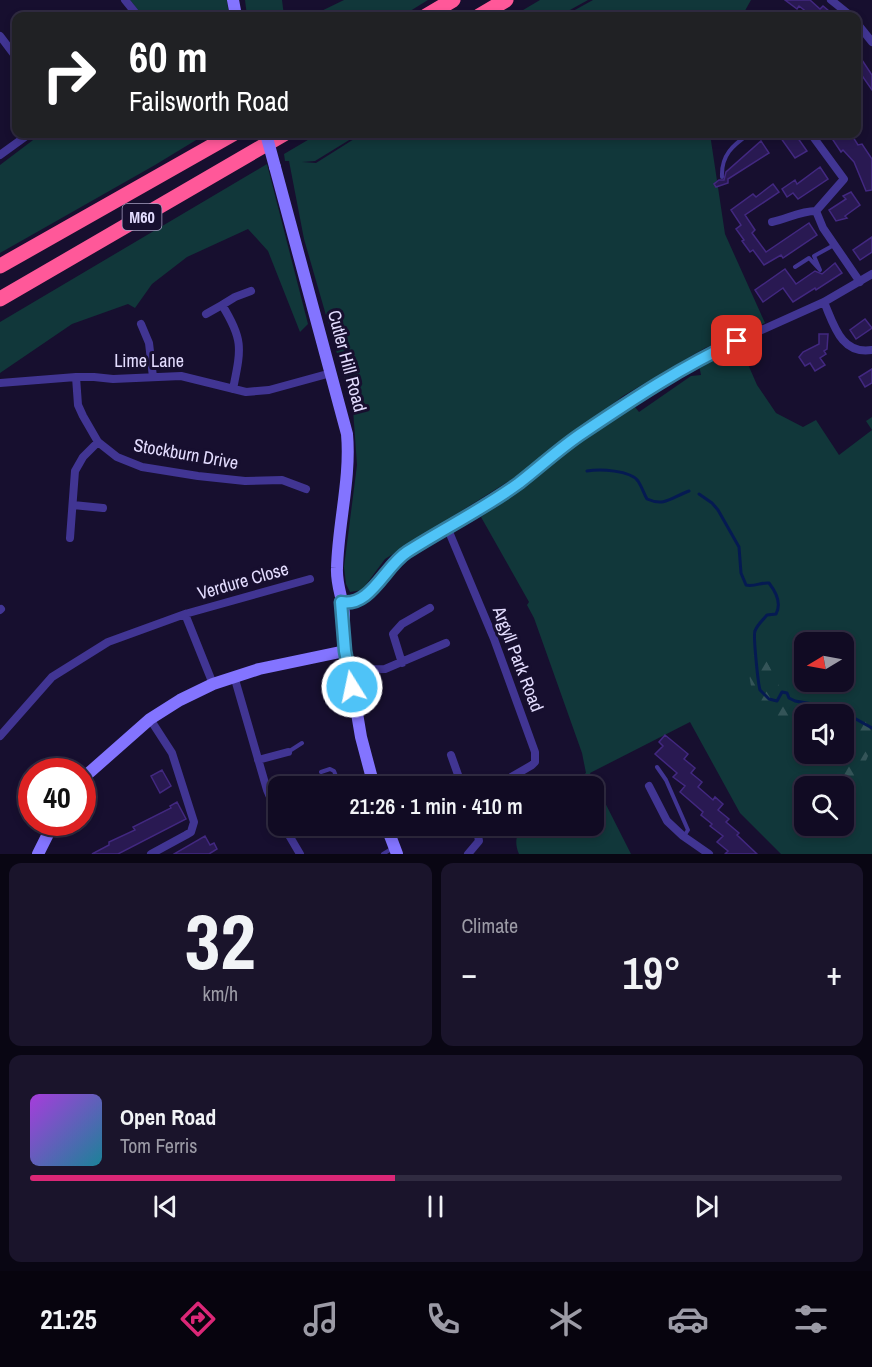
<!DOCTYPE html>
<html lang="en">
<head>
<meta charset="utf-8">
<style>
  :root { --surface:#110b23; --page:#1a142b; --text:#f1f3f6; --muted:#9c9ba6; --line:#302b41; --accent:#db2777 }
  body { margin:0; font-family:"Archivo Narrow",sans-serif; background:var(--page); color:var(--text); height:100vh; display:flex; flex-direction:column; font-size:22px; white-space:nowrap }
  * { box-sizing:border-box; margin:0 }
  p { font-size:20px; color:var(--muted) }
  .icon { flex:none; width:33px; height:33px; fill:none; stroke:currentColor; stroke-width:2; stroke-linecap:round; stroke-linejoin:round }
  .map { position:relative; height:854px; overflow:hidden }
  .side { display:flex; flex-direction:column; gap:9px; padding:9px; background:#090613; flex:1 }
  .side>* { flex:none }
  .banner { position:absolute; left:12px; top:12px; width:849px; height:126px; border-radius:12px; box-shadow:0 3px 9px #0003,0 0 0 2px var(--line); background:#202124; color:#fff; overflow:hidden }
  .needle { width:39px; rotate:260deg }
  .tools { position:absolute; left:794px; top:632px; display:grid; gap:12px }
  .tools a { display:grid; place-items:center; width:60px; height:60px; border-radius:12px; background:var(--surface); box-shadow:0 3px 9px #0003,0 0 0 2px var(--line); font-size:30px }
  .speed { position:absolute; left:18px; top:758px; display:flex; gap:12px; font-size:30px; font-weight:700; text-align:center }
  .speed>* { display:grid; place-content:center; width:78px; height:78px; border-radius:50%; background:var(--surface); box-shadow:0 3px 9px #0003,0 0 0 2px var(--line); line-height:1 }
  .speed .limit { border:9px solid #d22; background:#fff; color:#111 }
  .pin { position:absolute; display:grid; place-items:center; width:51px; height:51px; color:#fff; margin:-26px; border-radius:12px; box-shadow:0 3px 9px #0006 }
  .me { position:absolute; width:66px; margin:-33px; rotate:350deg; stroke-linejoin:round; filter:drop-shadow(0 0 4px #0008) }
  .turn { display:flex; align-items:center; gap:21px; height:126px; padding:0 18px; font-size:27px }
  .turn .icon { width:78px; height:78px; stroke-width:2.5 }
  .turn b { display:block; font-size:42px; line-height:51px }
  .big { font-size:45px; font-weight:600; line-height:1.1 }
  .side .card { flex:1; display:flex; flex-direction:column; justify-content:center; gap:9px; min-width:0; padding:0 21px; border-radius:12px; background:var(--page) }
  .side .dial { align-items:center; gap:0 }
  .dial b { font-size:78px; line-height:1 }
  .song { display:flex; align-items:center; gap:18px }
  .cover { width:72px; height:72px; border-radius:9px; background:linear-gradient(135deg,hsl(280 70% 55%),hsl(190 70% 35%)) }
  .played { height:6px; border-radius:3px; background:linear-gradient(90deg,var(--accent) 45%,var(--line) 45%) }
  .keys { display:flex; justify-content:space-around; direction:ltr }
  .heat { display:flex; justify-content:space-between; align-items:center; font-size:33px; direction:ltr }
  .side .tiles { flex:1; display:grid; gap:9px; grid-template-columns:1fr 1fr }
  .card:last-child { grid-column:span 2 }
  .trip { position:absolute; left:268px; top:776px; width:336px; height:60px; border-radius:12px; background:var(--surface); box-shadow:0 3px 9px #0003,0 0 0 2px var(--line); font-weight:600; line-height:60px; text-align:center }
  .tab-bar { display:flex; height:96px; justify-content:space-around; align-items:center; background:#07040e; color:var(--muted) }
  .tab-bar .icon { width:42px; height:42px }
  .tab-bar .current { color:var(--accent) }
  .tab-bar b { font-size:27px; color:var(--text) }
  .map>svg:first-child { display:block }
  .green { fill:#11373a; fill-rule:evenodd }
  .forest { fill:url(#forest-firs) }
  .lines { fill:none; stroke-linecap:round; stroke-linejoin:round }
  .stream { stroke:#051a52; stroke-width:3 }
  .building { fill:#291952; stroke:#422880; stroke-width:1.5 }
  .lane { stroke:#413593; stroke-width:4 }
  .street { stroke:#413593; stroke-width:8 }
  .secondary { stroke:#8374ff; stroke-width:12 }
  .highway { stroke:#ff5899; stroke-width:15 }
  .secondary-bridge { stroke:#8374ff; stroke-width:12 }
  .route-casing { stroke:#337fa1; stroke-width:15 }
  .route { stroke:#4fc3f7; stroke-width:10 }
  .labels { text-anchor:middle; stroke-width:6; stroke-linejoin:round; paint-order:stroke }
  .shield { fill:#170f2f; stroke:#a69fc1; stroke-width:1.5 }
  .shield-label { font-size:16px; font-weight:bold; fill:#e4ddff }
  .street-label { font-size:18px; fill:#e4ddff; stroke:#170f2f }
</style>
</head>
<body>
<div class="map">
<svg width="872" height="854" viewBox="0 0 872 854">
  <defs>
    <pattern id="forest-firs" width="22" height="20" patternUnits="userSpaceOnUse" patternTransform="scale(1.5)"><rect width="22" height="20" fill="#11373a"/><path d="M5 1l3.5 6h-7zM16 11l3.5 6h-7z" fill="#345458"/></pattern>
  </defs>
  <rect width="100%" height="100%" fill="#170f2f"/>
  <path class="green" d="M130 0H227L229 16H143Z
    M245 0H282L284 16H247Z
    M344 0H428L402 16H311Z
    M540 0H588L559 16H513Z
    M593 0H751L742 16H564Z
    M41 134H206L155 165 0 253V165Z
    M318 134H359L315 161 302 162 316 163 362 134H710L725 234 765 323 705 348 623 396 536 464 385 559 362 590 350 592 346 584 344 567 357 465 353 409 304 239 289 161H285L284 154Z
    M267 164 308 324 300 332 268 251 248 229 187 257 152 284 135 308 128 304 72 324 0 373V322Z
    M740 346 757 385 776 413 803 427 816 420 839 455 872 430 866 421 872 417V854H781L740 813 690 722 590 773 631 854H519C514 843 516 833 524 825H594V786H568L586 773 582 753 534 618 527 605 529 602 481 517 578 444 635 407 639 412 691 376 701 375 699 365ZM804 642H843V681H804ZM804 714H843V753H804ZM804 786H843V825H804Z"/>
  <path class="forest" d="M764 655 779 686 794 702 850 713 872 715V755L868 756 865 763 849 819 843 820V786H838L847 735 843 731V714H804V724C781 716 771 733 752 709L753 698 749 674 752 656Z"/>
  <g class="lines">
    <path class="stream" d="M587 471C600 469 630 470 638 481 642 487 644 494 647 499 665 507 672 497 689 491
      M699 494 712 503 718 510 739 547 741 573 746 585C755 587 761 582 769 583 776 592 782 603 776 614L767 615C763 620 757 625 755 631 753 635 758 683 760 690L769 699 777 701 782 692 787 693 789 698 795 701 836 708 872 728"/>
  </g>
  <path class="building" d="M785 0H810L820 9 823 6 835 16H812L799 6 797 9Z
    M856 51 872 75V90L856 67Z
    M778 134H795L807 151 795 158Z
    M829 134H846L849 139 853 137 858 145 862 144 872 159V190L866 191 854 162 843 150 841 152Z
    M761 141 769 153 728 179V183L716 187 714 184 719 180H724L726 172Z
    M820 167 828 179 798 199 793 193 787 197 782 189 795 180 797 184Z
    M773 184 779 192 745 215 755 230 752 233 766 252 809 223 817 235 783 258 781 255 764 265 753 250 750 252 742 241 744 240 736 229 741 225 731 210 753 194 756 197Z
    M851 192 860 205 845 216 847 218 836 221 829 210 846 199 843 196Z
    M872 237V252L860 260 853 250Z
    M835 263 842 273 816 290 815 288 793 302 783 288 763 302 755 290 785 269 796 284 815 271 822 274Z
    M865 319 872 328 856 339 850 330Z
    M819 334H828L827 349 824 351 826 354 820 358 825 365 815 371 810 363 805 366 799 357 803 352 819 344Z
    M872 369V383L865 387 859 377Z
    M665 735 688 754 684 759 695 768 691 773 702 782 698 787 713 800 715 797 723 804 718 810 729 819 726 822 739 833 737 835 757 854H725L728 851 717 842 723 836 710 826 712 824 701 815 703 812 680 792 685 786 673 777 677 773 655 754 663 746 659 742Z
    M162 770 171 786 160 793 151 776Z
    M177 802 186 819 118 854H92L109 845V842L135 830 133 827 171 808 170 806Z
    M205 836 210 845 214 843 217 849 209 854H174Z"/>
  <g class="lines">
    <path class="lane" d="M722 177C721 155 733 145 749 134
      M795 267 809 258 820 270 814 256 834 245
      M288 752 302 743
      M657 767 666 780 688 830 684 836
      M321 772 330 769 334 771 340 786
      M383 854 393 848"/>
    <path class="street" d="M125 0 138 16
      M831 0 851 16
      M856 22 872 42
      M0 36 16 57
      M811 134 844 179 816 211 823 228 860 282
      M0 155 29 134
      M772 222C787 219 800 211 816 211
      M824 302C834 325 841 355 872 350
      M206 314 222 305
      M141 324 149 343 153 377
      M76 377 78 405 83 416 98 442 117 457 142 467 198 476 245 481 282 480 306 489
      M0 383 76 377H94L113 379 181 376 246 392 269 390 331 373
      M233 389C241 349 244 340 222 305L235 297 251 291
      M73 505 103 508
      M447 527 494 639 535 752V762L532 765 496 786
      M70 538 75 471 83 457 98 442
      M341 602 352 603 363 598 402 555 518 484 582 433 683 368 737 341 824 302 872 274
      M0 610 1 609
      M185 614 213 684
      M402 663 393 634 402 624 430 608
      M350 670 385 669 446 643
      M234 676 267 790 279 818
      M150 719 172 753 194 822 191 832 186 835 151 854
      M0 736 52 677 108 642 185 614 310 579
      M451 755 462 786
      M258 760 288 752
      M649 786 667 821 683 836 709 854
      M283 825 300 854
      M468 854 479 841 476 825"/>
    <path class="secondary" d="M233 0 236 16
      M275 167 347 434C351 478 338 524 337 568 336 585 343 599 344 614 344 630 343 646 348 660L361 737 374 786
      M82 779 150 719 180 700 213 684 259 669 345 651
      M386 825 397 854
      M38 854 54 822"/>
    <path class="highway" d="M426 16 453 0
      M479 16 506 0
      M0 266 233 134
      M0 299 284 134"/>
    <path class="secondary-bridge" d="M266 134 275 167"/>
  </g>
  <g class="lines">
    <defs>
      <path id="route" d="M352 687 345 651 341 602C370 608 385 566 407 552 443 529 485 508 519 483 541 466 561 447 584 432 633 399 683 366 737 341"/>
    </defs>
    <use href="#route" class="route-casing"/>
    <use href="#route" class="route"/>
  </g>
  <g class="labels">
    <rect class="shield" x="122.5" y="204" width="39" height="26" rx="4.5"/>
    <g class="shield-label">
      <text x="142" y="223">M60</text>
    </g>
    <g class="street-label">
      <text x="149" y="367">Lime Lane</text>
      <text transform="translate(347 361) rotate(75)" y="6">Cutler Hill Road</text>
      <text transform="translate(186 454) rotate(10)" y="6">Stockburn Drive</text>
      <text transform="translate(243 581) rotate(-16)" y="6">Verdure Close</text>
      <text transform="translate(518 659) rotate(69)" y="6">Argyll Park Road</text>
    </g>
  </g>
</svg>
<div class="tools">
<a><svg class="needle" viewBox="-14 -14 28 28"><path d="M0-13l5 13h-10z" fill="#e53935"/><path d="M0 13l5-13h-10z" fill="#9c9ba6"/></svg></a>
<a><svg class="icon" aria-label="sound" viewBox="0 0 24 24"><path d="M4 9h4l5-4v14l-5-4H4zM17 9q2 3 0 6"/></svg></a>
<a><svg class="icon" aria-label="search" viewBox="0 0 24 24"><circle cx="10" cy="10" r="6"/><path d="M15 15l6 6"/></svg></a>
</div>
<div class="speed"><div class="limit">40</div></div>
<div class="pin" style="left:737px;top:341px;background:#d93025"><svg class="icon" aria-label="arrive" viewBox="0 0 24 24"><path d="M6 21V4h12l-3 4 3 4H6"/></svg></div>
<svg class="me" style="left:352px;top:687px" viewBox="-20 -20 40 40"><circle r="17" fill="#4fc3f7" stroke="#fff" stroke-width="3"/><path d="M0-11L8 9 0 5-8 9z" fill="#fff"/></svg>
<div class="trip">21:26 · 1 min · 410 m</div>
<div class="banner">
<div class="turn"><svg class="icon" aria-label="right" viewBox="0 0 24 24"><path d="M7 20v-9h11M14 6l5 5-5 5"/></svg><div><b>60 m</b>Failsworth Road</div></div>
</div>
</div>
<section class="side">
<div class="tiles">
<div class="card dial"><b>32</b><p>km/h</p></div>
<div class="card"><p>Climate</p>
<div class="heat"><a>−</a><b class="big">19°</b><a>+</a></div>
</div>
<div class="card">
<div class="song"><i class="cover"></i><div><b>Open Road</b><p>Tom Ferris</p></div></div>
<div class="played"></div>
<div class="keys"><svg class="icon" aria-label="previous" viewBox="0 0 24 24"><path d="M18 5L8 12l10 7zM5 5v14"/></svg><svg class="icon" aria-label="pause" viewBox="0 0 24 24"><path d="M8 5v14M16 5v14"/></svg><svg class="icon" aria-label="next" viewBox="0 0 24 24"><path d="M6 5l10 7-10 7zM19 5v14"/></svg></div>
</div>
</div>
</section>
<nav class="tab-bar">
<b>21:25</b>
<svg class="icon current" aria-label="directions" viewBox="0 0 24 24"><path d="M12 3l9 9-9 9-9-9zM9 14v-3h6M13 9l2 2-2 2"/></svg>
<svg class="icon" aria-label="music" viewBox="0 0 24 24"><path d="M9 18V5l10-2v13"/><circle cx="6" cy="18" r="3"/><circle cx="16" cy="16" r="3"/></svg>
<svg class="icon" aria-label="phone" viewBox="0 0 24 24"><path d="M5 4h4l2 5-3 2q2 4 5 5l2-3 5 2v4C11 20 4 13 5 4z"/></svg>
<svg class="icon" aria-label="climate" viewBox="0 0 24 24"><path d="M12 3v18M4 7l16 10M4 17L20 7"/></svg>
<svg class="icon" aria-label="car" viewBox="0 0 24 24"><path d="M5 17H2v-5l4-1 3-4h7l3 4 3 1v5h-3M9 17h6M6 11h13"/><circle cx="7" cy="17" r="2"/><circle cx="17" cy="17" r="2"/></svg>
<svg class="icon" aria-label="filters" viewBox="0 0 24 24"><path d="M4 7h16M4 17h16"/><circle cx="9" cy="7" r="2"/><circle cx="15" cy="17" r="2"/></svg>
</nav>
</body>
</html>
